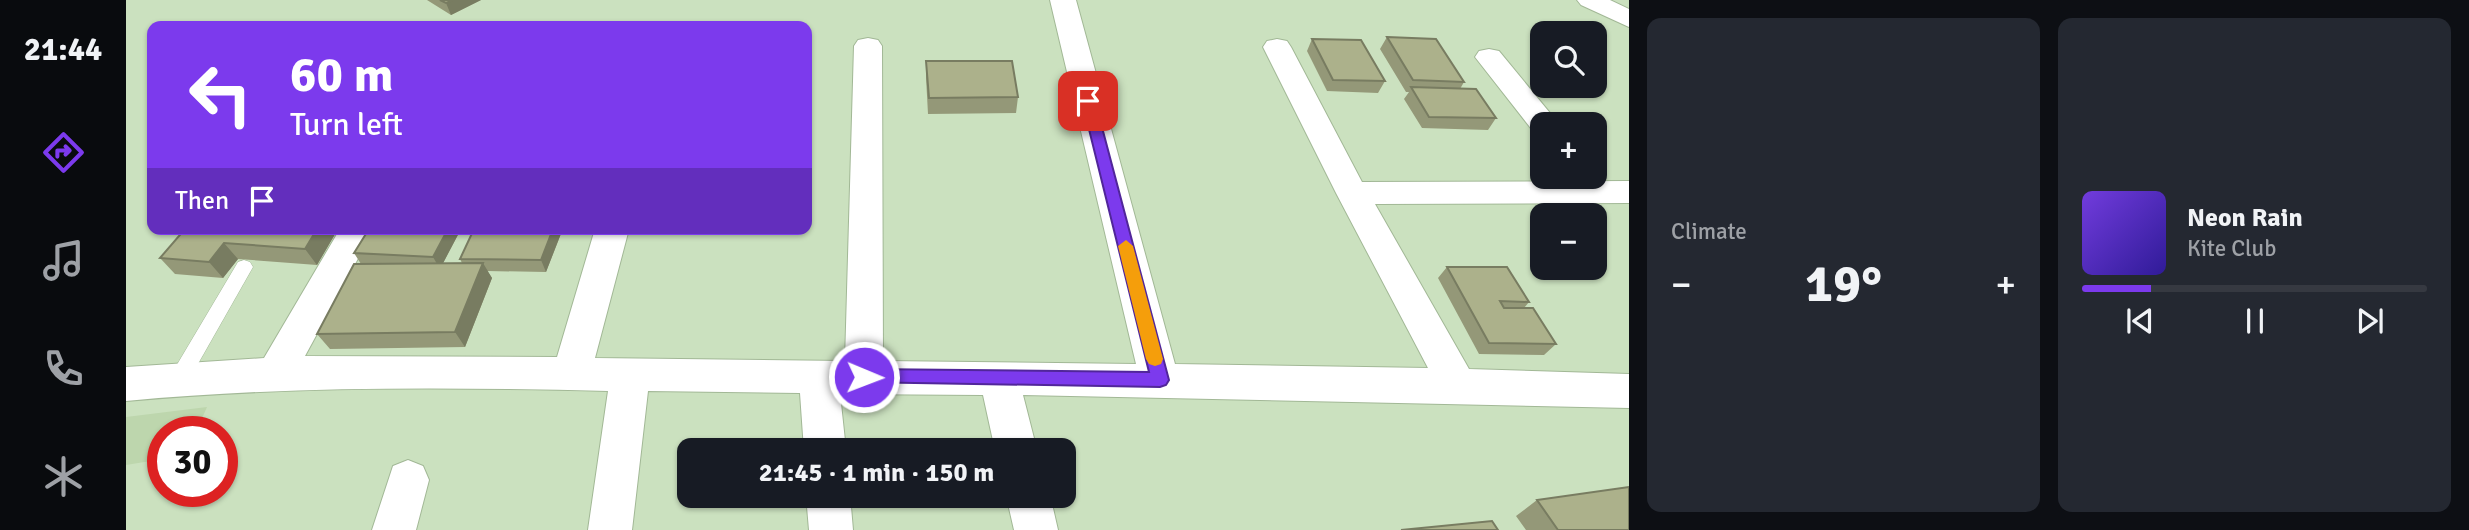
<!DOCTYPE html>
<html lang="en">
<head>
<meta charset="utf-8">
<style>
  :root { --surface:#171b24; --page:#242831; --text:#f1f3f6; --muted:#9ea1a6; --line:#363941; --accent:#7c3aed }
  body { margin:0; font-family:Signika,sans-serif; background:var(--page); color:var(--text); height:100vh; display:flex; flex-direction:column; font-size:26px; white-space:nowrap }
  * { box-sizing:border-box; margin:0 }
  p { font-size:23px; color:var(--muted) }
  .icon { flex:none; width:38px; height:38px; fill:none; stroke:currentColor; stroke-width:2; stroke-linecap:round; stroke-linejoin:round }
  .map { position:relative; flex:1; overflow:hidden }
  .drawer { display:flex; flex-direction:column; gap:18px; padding:18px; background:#0d0f14; width:840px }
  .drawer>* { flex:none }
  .guide { position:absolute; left:21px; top:21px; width:665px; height:214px; border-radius:14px; box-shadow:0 2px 5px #0004; background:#7c3aed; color:#fff; overflow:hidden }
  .fabs { position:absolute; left:1404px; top:21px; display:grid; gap:14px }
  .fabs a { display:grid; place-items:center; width:77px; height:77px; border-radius:14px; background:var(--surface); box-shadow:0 2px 5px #0004; font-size:35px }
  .speed { position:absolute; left:21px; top:416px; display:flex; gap:14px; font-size:35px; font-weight:700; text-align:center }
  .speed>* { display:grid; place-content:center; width:91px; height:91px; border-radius:50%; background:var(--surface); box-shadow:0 2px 5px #0004; line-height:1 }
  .speed .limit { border:10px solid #d22; background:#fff; color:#111 }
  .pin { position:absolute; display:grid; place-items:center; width:60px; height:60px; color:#fff; margin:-30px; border-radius:14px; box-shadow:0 4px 10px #0006 }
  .me { position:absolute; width:77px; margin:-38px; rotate:91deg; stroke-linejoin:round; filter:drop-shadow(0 0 5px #0008) }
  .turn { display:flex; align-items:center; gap:24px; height:147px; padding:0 28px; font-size:32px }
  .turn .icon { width:91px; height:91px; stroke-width:2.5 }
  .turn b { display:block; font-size:49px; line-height:60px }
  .then { display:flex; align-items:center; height:66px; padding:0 28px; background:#0003; gap:14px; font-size:26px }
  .big { font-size:52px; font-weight:800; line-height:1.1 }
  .drawer .card { flex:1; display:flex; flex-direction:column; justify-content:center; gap:10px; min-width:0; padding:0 24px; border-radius:14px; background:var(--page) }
  .song { display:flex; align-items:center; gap:21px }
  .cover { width:84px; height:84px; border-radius:10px; background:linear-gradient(135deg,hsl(260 70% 55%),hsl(250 70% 35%)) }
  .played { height:7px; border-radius:4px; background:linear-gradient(90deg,var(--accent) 20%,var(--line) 20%) }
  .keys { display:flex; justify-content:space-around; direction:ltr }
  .heat { display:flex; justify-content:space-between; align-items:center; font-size:38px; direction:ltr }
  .drawer .tiles { flex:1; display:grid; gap:18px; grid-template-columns:repeat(2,1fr) }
  .trip { position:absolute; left:551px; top:438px; width:399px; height:70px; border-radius:14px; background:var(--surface); box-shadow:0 2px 5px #0004; font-weight:800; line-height:70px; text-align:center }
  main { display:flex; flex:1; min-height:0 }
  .menu { display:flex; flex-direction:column; width:126px; justify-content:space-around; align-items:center; background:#090b0e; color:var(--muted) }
  .menu .icon { width:49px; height:49px }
  .menu .current { color:var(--accent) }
  .menu b { font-size:32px; color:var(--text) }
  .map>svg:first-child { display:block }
  .built { fill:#bdd6ad }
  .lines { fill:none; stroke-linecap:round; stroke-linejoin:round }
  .service-casing { stroke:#a2b896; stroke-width:1 }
  .minor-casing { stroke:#a2b896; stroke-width:2 }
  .service { fill:#fff; fill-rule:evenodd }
  .minor { fill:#fff; fill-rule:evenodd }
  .wall { fill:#949878 }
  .shaded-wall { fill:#787c61 }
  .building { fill:#acb18b; stroke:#787c61; stroke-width:2 }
  .route { fill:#7c3aed; stroke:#51269a; stroke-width:2 }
  .slow { fill:#f59e0b }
</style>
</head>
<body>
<main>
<nav class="menu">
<b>21:44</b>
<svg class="icon current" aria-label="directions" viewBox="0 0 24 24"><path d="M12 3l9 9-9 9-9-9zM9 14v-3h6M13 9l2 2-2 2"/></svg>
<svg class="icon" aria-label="music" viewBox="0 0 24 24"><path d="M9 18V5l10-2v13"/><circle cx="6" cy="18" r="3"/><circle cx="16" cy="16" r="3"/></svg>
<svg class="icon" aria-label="phone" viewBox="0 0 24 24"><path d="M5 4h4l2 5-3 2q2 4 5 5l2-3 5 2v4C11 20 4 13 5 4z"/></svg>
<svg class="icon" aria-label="climate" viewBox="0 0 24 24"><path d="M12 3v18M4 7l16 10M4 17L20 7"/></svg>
</nav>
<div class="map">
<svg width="1503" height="530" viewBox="0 0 1503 530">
  <rect width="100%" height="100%" fill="#cbe1bf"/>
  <path class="built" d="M81 407 70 432H37V459L0 465V417Z"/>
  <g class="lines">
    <defs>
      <path id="service" d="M118 260 124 262 127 267 60 385 53 387 46 385 43 379 46 373 112 262Z"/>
      <path id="minor" d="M924 0H950L1049 364 1302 368 1210 193 1137 47 1141 41 1151 39 1161 41 1165 47 1236 182 1503 181V203L1249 204 1343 369 1503 374V408L897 395 911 450H869L857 395 714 394 720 450H678L674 393 522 391 506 530H462L482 391C321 387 161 386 0 401V367L138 358 214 229H248L179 356 431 357 469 229H503L469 358 719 361 728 46 732 40 742 38 752 40 756 46 757 361 1010 364Z
        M1451 0H1484L1503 9V27L1455 5Z
        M1363 49 1373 51 1433 124H1416V133L1407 131 1349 57 1353 51Z
        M282 460 297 466 303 480 290 530H246L267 466Z
        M680 495H724L727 530H683Z
        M880 495H924L932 530H888Z"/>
    </defs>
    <use href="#service" class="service-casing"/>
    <use href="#minor" class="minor-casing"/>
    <use href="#service" class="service"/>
    <use href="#minor" class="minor"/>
  </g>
  <path class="wall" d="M301 0H355L325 15Z
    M1261 37 1338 82 1334 89 1370 118 1362 130 1296 128 1278 99 1283 92H1280L1254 49Z
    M1186 39 1259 81 1252 93 1201 91 1181 51Z
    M800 61 892 97 890 113 802 114 800 77Z
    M59 229H212L191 265 112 259 97 278 49 274 34 258Z
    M335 229 317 263H336L334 259 436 231 420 272 361 271 366 278 339 347 204 349 191 334 235 264 228 253Z
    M1321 267 1403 302 1398 308 1430 344 1418 355 1353 354 1312 278Z
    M1411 500 1503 530H1400L1390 516Z"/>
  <path class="shaded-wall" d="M327 0H355L325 15 320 3Z
    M191 229H212L191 265 179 249Z
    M322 229H335L314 269 307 257Z
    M427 229H435L436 231 420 272 415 260Z
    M98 243 112 259 97 278 83 262Z
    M357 263 366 278 339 347 329 332Z"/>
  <path class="building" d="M314 0H327L320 3Z
    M1261 37 1310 39 1338 82 1287 80Z
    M1186 39 1235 40 1259 81 1207 80Z
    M800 61H886L892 97 803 98Z
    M1285 87 1350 89 1370 118 1303 117Z
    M59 229H191L179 249 98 243 83 262 34 258Z
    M243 229H322L307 257 228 253Z
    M348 229H427L415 260 334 259Z
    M357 263 329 332 191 334 228 264Z
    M1321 267H1381L1403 302 1374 301 1378 308H1407L1430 344 1363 343Z
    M1503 487V530H1432L1411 500Z
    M1366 521 1372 530H1275Z"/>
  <path class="route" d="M962 97 969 101 1043 380 1040 385 1034 387 731 382 729 377 731 372 738 369 1023 372 956 101Z"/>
  <path class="slow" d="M1000 240 1007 246 1037 359 1035 364 1029 366 1023 364 1020 359 992 246Z"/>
</svg>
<div class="fabs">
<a><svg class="icon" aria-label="search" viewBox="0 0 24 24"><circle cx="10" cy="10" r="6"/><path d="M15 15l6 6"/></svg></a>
<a>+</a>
<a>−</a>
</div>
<div class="speed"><div class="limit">30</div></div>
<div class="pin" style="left:962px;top:101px;background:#d93025"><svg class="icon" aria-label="arrive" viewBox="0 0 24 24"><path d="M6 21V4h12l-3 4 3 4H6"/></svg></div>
<svg class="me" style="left:738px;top:377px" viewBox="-20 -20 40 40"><circle r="17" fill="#7c3aed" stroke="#fff" stroke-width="3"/><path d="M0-11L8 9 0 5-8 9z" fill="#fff"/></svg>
<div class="trip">21:45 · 1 min · 150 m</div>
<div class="guide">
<div class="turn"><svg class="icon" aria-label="left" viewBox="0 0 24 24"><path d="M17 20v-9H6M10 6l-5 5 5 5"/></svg><div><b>60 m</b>Turn left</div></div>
<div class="then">Then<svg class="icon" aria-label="arrive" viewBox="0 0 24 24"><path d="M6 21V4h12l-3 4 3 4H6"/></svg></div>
</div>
</div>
<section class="drawer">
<div class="tiles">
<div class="card"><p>Climate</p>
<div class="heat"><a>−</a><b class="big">19°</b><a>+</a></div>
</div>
<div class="card">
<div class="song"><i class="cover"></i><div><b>Neon Rain</b><p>Kite Club</p></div></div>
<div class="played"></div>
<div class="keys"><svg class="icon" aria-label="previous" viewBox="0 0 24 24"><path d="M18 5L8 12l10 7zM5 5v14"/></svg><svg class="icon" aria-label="pause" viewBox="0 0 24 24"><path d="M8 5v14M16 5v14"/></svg><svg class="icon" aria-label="next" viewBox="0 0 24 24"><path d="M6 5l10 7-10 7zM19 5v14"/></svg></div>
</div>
</div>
</section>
</main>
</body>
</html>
